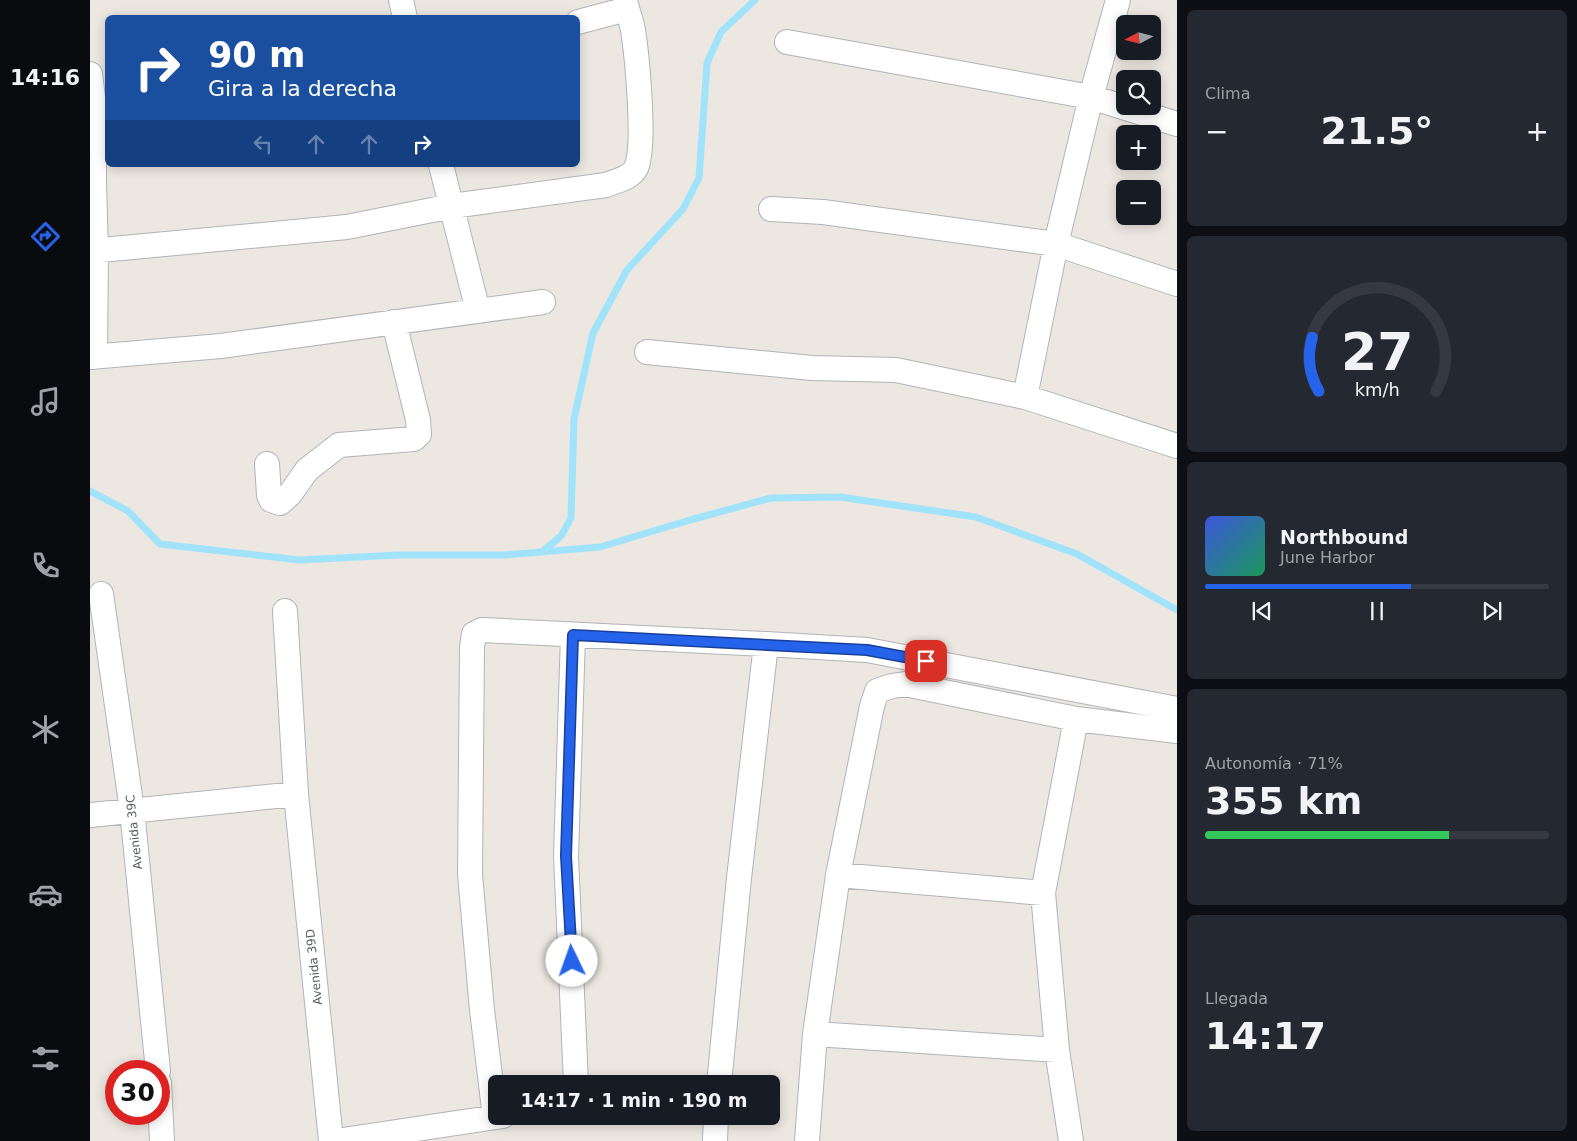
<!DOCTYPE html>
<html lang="es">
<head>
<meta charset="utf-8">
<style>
  :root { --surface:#171b24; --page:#242831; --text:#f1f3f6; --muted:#9ea1a6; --line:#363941; --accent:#2563eb }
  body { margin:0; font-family:"DejaVu Sans",sans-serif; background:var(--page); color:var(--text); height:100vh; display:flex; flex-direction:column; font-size:19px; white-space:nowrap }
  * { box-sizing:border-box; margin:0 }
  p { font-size:16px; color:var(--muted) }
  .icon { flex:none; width:28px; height:28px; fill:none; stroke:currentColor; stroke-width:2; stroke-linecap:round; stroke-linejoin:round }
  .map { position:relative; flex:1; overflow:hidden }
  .sheet { display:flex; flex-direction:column; gap:10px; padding:10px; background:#0d0f14; width:400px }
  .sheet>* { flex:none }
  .guide { position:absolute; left:15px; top:15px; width:475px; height:152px; border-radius:8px; box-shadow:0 2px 12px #0003; background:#1a4fa0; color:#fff; overflow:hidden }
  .needle { width:32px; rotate:263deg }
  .controls { position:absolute; left:1026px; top:15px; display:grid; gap:10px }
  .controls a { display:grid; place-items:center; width:45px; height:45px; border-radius:8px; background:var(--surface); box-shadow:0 2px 12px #0003; font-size:25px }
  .speed { position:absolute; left:15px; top:1060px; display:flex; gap:10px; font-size:25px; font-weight:700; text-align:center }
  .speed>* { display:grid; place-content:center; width:65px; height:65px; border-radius:50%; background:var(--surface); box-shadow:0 2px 12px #0003; line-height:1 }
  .speed .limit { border:8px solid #d22; background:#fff; color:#111 }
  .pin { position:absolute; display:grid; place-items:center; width:42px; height:42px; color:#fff; margin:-21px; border-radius:10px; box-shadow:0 2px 8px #0006 }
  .me { position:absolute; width:55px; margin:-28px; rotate:357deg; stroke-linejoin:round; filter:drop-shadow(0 0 4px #0008) }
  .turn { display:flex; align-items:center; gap:18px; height:105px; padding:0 20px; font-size:22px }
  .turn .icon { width:65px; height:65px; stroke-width:2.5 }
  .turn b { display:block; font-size:35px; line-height:42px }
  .lanes { display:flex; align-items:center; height:48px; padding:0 20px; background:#0003; justify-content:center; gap:25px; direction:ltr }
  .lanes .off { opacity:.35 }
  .big { font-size:38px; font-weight:800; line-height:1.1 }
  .sheet .tile { flex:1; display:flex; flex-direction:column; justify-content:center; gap:8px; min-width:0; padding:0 18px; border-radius:8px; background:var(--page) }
  .sheet .dial { align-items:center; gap:0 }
  .dial svg { height:130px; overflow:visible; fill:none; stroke:var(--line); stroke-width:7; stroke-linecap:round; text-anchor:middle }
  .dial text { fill:var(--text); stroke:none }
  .song { display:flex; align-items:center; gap:15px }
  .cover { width:60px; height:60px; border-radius:8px; background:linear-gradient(135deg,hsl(230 70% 55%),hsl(150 70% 35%)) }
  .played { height:5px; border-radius:2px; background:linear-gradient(90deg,var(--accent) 60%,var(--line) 60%) }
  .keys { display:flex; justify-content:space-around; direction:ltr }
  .heat { display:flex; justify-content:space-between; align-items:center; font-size:28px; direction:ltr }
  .charge { height:8px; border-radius:4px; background:linear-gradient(90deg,#34c759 71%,var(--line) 0) }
  .trip { position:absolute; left:398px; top:1075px; width:292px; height:50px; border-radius:8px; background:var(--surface); box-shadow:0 2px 12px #0003; font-weight:800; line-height:50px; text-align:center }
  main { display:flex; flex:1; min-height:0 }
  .menu { display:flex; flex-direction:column; width:90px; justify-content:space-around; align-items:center; background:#090b0e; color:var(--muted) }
  .menu .icon { width:35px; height:35px }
  .menu .current { color:var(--accent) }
  .menu b { font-size:22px; color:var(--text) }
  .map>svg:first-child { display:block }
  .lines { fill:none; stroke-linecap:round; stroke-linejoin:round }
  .stream { stroke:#a1e3fb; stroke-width:7 }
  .street-casing { stroke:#b1b4b8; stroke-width:26 }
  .street { stroke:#fff; stroke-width:24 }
  .route-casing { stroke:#184099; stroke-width:12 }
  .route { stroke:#2563eb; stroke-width:9 }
  .labels { text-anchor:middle; stroke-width:4; stroke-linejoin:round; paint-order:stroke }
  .street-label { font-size:12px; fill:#595e61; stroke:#fff }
</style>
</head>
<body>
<main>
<nav class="menu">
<b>14:16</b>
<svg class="icon current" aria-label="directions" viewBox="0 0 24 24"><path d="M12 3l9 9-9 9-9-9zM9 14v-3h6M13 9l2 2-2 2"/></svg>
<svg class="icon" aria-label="music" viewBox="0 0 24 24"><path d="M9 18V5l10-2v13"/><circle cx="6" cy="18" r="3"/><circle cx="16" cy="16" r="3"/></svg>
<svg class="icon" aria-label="phone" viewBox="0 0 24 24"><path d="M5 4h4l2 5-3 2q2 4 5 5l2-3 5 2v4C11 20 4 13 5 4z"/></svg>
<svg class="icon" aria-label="climate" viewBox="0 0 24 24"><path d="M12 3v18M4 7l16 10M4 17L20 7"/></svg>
<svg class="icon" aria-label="car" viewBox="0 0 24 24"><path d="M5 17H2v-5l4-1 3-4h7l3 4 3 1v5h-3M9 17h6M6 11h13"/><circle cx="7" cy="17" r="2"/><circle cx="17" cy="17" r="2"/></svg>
<svg class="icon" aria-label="filters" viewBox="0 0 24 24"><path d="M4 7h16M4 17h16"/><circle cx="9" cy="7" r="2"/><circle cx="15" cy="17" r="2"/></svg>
</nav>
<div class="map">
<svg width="1087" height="1141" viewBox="0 0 1087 1141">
  <rect width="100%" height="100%" fill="#ece7e0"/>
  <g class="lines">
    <path class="stream" d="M0 491 38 511 70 544 209 560 309 555H414L510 547 600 520 681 498 750 497 886 517 987 554 1087 610
      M453 551 471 536 481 518 484 419 503 333 537 270 593 209 609 178 617 63 631 32 665 0"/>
    <defs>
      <path id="street" d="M311 0 315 18
        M488 22 537 9
        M697 42 1001 97 1087 124
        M0 74 4 105V183L6 251 5 357
        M351 165 388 311
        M681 209 733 212 966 244 1087 284
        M0 251 257 227 362 206 516 185C526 181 541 178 546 168 556 146 547 56 543 30 541 20 537 10 535 0
        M557 352 722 368 806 370 935 397 1087 446
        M0 357 131 346 453 302
        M935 397 966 244 1001 97 1028 0
        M177 464 179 495 181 500 190 503 200 494 217 470 249 445 324 439 329 434 328 420 304 322
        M11 594 42 810 68 1071
        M195 611 206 794 241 1141
        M483 635 476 856 486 1084
        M0 815 206 794
        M748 875 953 893
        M725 1034 967 1050
        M69 1083 72 1141
        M629 1084 649 878 676 644 777 650 1087 709
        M405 1117 392 1010 380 874 382 647 384 634 392 630 676 644
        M246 1141 413 1116
        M625 1141 626 1116
        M717 1141 725 1034 748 875 782 706 787 691 802 686 815 684 986 719 1087 731
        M981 1141 967 1050 953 893 986 719"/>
    </defs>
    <use href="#street" class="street-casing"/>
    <use href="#street" class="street"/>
  </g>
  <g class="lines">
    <defs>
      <path id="route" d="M482 961 476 856 483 635 777 650 836 661"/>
    </defs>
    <use href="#route" class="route-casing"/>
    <use href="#route" class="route"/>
  </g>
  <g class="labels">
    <g class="street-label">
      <text transform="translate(44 832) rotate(-96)" y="4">Avenida 39C</text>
      <text transform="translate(224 967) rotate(-96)" y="4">Avenida 39D</text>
    </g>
  </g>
</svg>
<div class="controls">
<a><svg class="needle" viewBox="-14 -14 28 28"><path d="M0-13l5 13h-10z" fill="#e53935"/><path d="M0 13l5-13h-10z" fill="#9ea1a6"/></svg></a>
<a><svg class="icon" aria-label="search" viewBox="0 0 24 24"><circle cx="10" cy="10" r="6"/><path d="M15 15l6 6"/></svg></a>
<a>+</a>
<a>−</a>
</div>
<div class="speed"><div class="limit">30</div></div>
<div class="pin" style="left:836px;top:661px;background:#d93025"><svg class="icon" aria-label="arrive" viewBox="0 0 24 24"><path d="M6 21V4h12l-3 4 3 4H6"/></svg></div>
<svg class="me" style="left:482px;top:961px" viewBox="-20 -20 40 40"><circle r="19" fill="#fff"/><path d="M0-13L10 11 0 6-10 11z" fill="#2563eb"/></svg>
<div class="trip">14:17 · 1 min · 190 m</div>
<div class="guide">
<div class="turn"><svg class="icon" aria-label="right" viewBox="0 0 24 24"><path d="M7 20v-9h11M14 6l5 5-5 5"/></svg><div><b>90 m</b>Gira a la derecha</div></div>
<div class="lanes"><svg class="icon off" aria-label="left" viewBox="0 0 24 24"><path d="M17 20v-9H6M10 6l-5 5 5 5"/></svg><svg class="icon off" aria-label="ahead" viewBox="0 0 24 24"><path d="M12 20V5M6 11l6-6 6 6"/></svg><svg class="icon off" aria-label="ahead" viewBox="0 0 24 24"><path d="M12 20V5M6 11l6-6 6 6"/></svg><svg class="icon" aria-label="right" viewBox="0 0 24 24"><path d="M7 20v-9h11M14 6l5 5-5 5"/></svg></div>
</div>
</div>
<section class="sheet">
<div class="tile"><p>Clima</p>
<div class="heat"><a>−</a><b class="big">21.5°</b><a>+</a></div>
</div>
<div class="tile dial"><svg viewBox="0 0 100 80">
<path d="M14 69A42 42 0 1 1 86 69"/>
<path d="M14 69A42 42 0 0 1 10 36" stroke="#2563eb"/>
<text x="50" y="56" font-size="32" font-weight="700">27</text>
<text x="50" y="72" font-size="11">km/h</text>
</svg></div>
<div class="tile">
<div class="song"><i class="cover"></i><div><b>Northbound</b><p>June Harbor</p></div></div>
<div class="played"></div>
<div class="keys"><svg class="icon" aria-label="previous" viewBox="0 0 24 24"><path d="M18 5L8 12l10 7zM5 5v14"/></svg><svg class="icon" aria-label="pause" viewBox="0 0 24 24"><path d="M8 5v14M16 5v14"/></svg><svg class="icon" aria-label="next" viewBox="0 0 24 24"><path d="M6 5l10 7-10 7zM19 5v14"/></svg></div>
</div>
<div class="tile"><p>Autonomía · 71%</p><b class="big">355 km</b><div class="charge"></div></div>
<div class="tile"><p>Llegada</p><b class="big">14:17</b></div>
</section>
</main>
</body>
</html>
